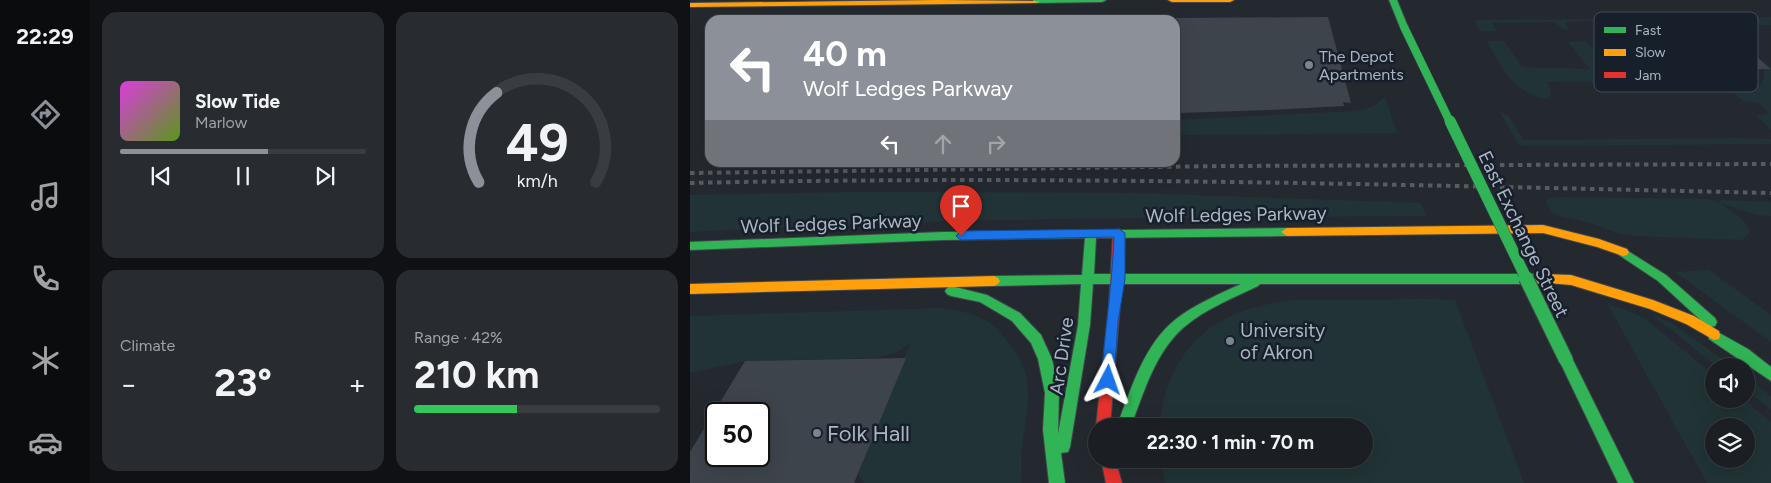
<!DOCTYPE html>
<html lang="en">
<head>
<meta charset="utf-8">
<style>
  :root { --surface:#1b1f24; --page:#282c31; --text:#f1f3f6; --muted:#a0a2a6; --line:#393d41; --accent:#8c9099 }
  body { margin:0; font-family:Figtree,sans-serif; background:var(--page); color:var(--text); height:100vh; display:flex; flex-direction:column; font-size:19px; white-space:nowrap }
  * { box-sizing:border-box; margin:0 }
  p { font-size:16px; color:var(--muted) }
  .icon { flex:none; width:28px; height:28px; fill:none; stroke:currentColor; stroke-width:2; stroke-linecap:round; stroke-linejoin:round }
  .map { position:relative; flex:1; overflow:hidden }
  .side { display:flex; flex-direction:column; gap:12px; padding:12px; background:#0f1114; width:600px }
  .side>* { flex:none }
  .hud { position:absolute; left:15px; top:15px; width:475px; height:152px; border-radius:15px; box-shadow:0 5px 20px #0002,0 0 0 1px var(--line); background:#8c9099; color:#fff; overflow:hidden }
  .fabs { position:absolute; left:1015px; top:358px; display:grid; gap:10px }
  .fabs a { display:grid; place-items:center; width:50px; height:50px; border-radius:50%; background:var(--surface); box-shadow:0 5px 20px #0002,0 0 0 1px var(--line); font-size:25px }
  .speed { position:absolute; left:15px; top:402px; display:flex; gap:10px; font-size:25px; font-weight:700; text-align:center }
  .speed>* { display:grid; place-content:center; width:65px; height:65px; border-radius:50%; background:var(--surface); box-shadow:0 5px 20px #0002,0 0 0 1px var(--line); line-height:1 }
  .speed .limit { border:2px solid #111; border-radius:8px; background:#fff; color:#111 }
  .pin { position:absolute; display:grid; place-items:center; width:42px; height:42px; color:#fff; margin:-51px -21px; border-radius:50% 50% 50% 0; rotate:-45deg; box-shadow:0 0 5px #0007 }
  .pin .icon { rotate:45deg }
  .me { position:absolute; width:55px; margin:-28px; rotate:4deg; stroke-linejoin:round; filter:drop-shadow(0 0 4px #0008) }
  .turn { display:flex; align-items:center; gap:18px; height:105px; padding:0 15px; font-size:22px }
  .turn .icon { width:65px; height:65px; stroke-width:2.5 }
  .turn b { display:block; font-size:35px; line-height:42px }
  .lanes { display:flex; align-items:center; height:48px; padding:0 15px; background:#0003; justify-content:center; gap:25px; direction:ltr }
  .lanes .off { opacity:.35 }
  .big { font-size:38px; font-weight:700; line-height:1.1 }
  .side .card { flex:1; display:flex; flex-direction:column; justify-content:center; gap:8px; min-width:0; padding:0 18px; border-radius:15px; background:var(--page) }
  .side .dial { align-items:center; gap:0 }
  .dial svg { height:130px; overflow:visible; fill:none; stroke:var(--line); stroke-width:7; stroke-linecap:round; text-anchor:middle }
  .dial text { fill:var(--text); stroke:none }
  .song { display:flex; align-items:center; gap:15px }
  .cover { width:60px; height:60px; border-radius:8px; background:linear-gradient(135deg,hsl(300 70% 55%),hsl(90 70% 35%)) }
  .played { height:5px; border-radius:2px; background:linear-gradient(90deg,var(--accent) 60%,var(--line) 60%) }
  .keys { display:flex; justify-content:space-around; direction:ltr }
  .heat { display:flex; justify-content:space-between; align-items:center; font-size:28px; direction:ltr }
  .charge { height:8px; border-radius:4px; background:linear-gradient(90deg,#34c759 42%,var(--line) 0) }
  .side .tiles { flex:1; display:grid; gap:12px; grid-template-columns:repeat(2,1fr) }
  .trip { position:absolute; left:398px; top:418px; width:285px; height:50px; border-radius:25px; background:var(--surface); box-shadow:0 5px 20px #0002,0 0 0 1px var(--line); font-weight:700; line-height:50px; text-align:center }
  main { display:flex; flex:1; min-height:0 }
  .menu { display:flex; flex-direction:column; width:90px; justify-content:space-around; align-items:center; background:#0b0c0e; color:var(--muted) }
  .menu .icon { width:35px; height:35px }
  .menu .current { color:var(--accent) }
  .menu b { font-size:22px; color:var(--text) }
  .map>svg:first-child { display:block }
  .green { fill:#213336; fill-rule:evenodd }
  .building { fill:#3e444c; fill-rule:evenodd }
  .lines { fill:none; stroke-linecap:round; stroke-linejoin:round }
  .fast-casing { stroke:#41454d; stroke-width:2 }
  .slow-casing { stroke:#41454d; stroke-width:2 }
  .jam-casing { stroke:#41454d; stroke-width:2 }
  .fast { fill:#30b455; fill-rule:evenodd }
  .slow { fill:#ff9f0a; fill-rule:evenodd }
  .jam { fill:#e5322d; fill-rule:evenodd }
  .rail { stroke:#575b62; stroke-width:4; stroke-dasharray:4.5 4.5; stroke-linecap:butt }
  .fast-bridge-far2-casing { stroke:#41454d; stroke-width:9; stroke-linecap:butt }
  .fast-bridge-far1-casing { stroke:#41454d; stroke-width:12; stroke-linecap:butt }
  .fast-bridge-casing { stroke:#41454d; stroke-width:16; stroke-linecap:butt }
  .fast-bridge-far2 { stroke:#30b455; stroke-width:8 }
  .fast-bridge-far1 { stroke:#30b455; stroke-width:11 }
  .fast-bridge { stroke:#30b455; stroke-width:14 }
  .route { fill:#1a73e8; stroke:#114b97 }
  .poi-dot { fill:#7c8490; stroke:#171f2b; stroke-width:2 }
  .labels { text-anchor:middle; stroke-width:5; stroke-linejoin:round; paint-order:stroke }
  .far-poi-label { font-size:16px; fill:#abb5c4; stroke:#171f2b; text-anchor:start }
  .street-label { font-size:19px; fill:#abb5c4; stroke:#171f2b }
  .poi-label { font-size:19px; fill:#abb5c4; stroke:#171f2b; text-anchor:start }
  .near-poi-label { font-size:22px; fill:#abb5c4; stroke:#171f2b; text-anchor:start }
  .key { fill:#171f2b; stroke:#434c59; stroke-width:1 }
  .key-label { font-size:14px; fill:#abb5c4 }
</style>
</head>
<body>
<main>
<nav class="menu">
<b>22:29</b>
<svg class="icon current" aria-label="directions" viewBox="0 0 24 24"><path d="M12 3l9 9-9 9-9-9zM9 14v-3h6M13 9l2 2-2 2"/></svg>
<svg class="icon" aria-label="music" viewBox="0 0 24 24"><path d="M9 18V5l10-2v13"/><circle cx="6" cy="18" r="3"/><circle cx="16" cy="16" r="3"/></svg>
<svg class="icon" aria-label="phone" viewBox="0 0 24 24"><path d="M5 4h4l2 5-3 2q2 4 5 5l2-3 5 2v4C11 20 4 13 5 4z"/></svg>
<svg class="icon" aria-label="climate" viewBox="0 0 24 24"><path d="M12 3v18M4 7l16 10M4 17L20 7"/></svg>
<svg class="icon" aria-label="car" viewBox="0 0 24 24"><path d="M5 17H2v-5l4-1 3-4h7l3 4 3 1v5h-3M9 17h6M6 11h13"/><circle cx="7" cy="17" r="2"/><circle cx="17" cy="17" r="2"/></svg>
</nav>
<section class="side">
<div class="tiles">
<div class="card">
<div class="song"><i class="cover"></i><div><b>Slow Tide</b><p>Marlow</p></div></div>
<div class="played"></div>
<div class="keys"><svg class="icon" aria-label="previous" viewBox="0 0 24 24"><path d="M18 5L8 12l10 7zM5 5v14"/></svg><svg class="icon" aria-label="pause" viewBox="0 0 24 24"><path d="M8 5v14M16 5v14"/></svg><svg class="icon" aria-label="next" viewBox="0 0 24 24"><path d="M6 5l10 7-10 7zM19 5v14"/></svg></div>
</div>
<div class="card dial"><svg viewBox="0 0 100 80">
<path d="M14 69A42 42 0 1 1 86 69"/>
<path d="M14 69A42 42 0 0 1 25 14" stroke="#8c9099"/>
<text x="50" y="56" font-size="32" font-weight="700">49</text>
<text x="50" y="72" font-size="11">km/h</text>
</svg></div>
<div class="card"><p>Climate</p>
<div class="heat"><a>−</a><b class="big">23°</b><a>+</a></div>
</div>
<div class="card"><p>Range · 42%</p><b class="big">210 km</b><div class="charge"></div></div>
</div>
</section>
<div class="map">
<svg width="1081" height="483" viewBox="0 0 1081 483">
  <rect width="100%" height="100%" fill="#242930"/>
  <path class="green" d="M1081 17V25L975 27 952 18Z
    M917 19 923 28 920 30 907 21 875 22 879 29 877 30 873 29 864 22 802 23 807 31H790L786 25V20Z
    M796 41H814L832 67 900 69 878 42 896 41 919 67 939 68 994 65 1002 67 1006 70H1067L1070 72 1065 81 857 82 861 92 859 97 855 99C821 91 813 68 796 41Z
    M1075 69H1081V130L1066 116 1079 113 1069 103 1052 100 1035 85H1072Z
    M695 97 707 133 485 135V120L666 111 682 107Z
    M809 111 819 116 833 140 1053 138 1081 139V144L830 146Z
    M162 192 444 193 731 203 737 216C491 218 245 217 0 232V195Z
    M866 197 1018 199 1029 203 1030 200 1081 202V216L1067 215 1032 204C1042 213 1058 218 1059 233L1052 240 944 236 930 234 904 224 865 215 860 210 856 202 859 198Z
    M1019 270 1081 315V342L985 272Z
    M765 300 834 483H475L470 459H674V426H469C478 353 517 313 590 302 612 298 636 301 659 300 694 300 730 298 765 300Z
    M918 305 936 310 954 318 1024 375V399H1053L1081 422V483H1017ZM1024 426H1056V459H1024Z
    M253 308C283 313 300 317 318 342 325 351 332 361 335 372 343 399 333 430 331 456 331 465 331 474 332 483H174L168 474 221 342 206 353 183 358 55 361 0 373V316Z
    M960 313 983 324 1042 366H1026Z
    M1056 377 1081 396V410L1056 390Z"/>
  <path class="building" d="M638 17 661 103 653 102 654 106 579 110 488 113 487 110H485V18Z
    M1047 40 1081 69 1009 70 978 41Z
    M216 358 164 483H0V452L55 361ZM26 414H69V456H26Z"/>
  <g class="lines">
    <defs>
      <path id="fast" d="M343 0H416L412 2 346 3H343Z
        M699 0H707L718 27 717 29 710 27Z
        M597 228 603 232 597 236 406 238 404 274H851L855 276 857 279 855 282 851 284H570L568 286C543 298 515 309 493 328 465 353 454 392 441 426H427C441 389 454 344 486 319 506 304 529 294 551 284H403L400 325 380 447 378 452 371 453 375 483H359L353 430 355 393 348 359 341 343 322 321 290 302 261 296 257 294 255 291 257 288 261 286 297 295 330 313 351 335 362 359 369 393 368 434 388 325 391 284 304 286 300 284 298 281 300 278 304 276 392 275 395 238 253 240 0 250V242L253 232Z
        M933 248 976 275 1025 318 1027 322 1025 326 1021 327 1017 326 968 281 929 255 927 252 929 249Z
        M1024 330 1058 349 1081 367V381L1019 339 1018 335 1019 331Z
        M876 354 881 356 944 483H928L869 360 871 356Z"/>
      <path id="slow" d="M247 0 350 1 346 3 0 7V3Z
        M478 0H544L540 2H482Z
        M853 225 909 239 937 249 939 252 937 255 933 256 907 247 853 233 597 236 591 232 597 228Z
        M851 274 881 275 963 300 1004 316 1029 331 1030 335 1029 339 1024 340 996 324 960 309 881 285 847 282 845 279 847 276Z
        M304 276 308 278 310 281 308 284 304 286 0 294V284Z"/>
      <path id="jam" d="M429 229 435 233 434 257 420 426 406 427 419 305 423 233Z
        M411 459H425L432 483H416Z"/>
    </defs>
    <use href="#fast" class="fast-casing"/>
    <use href="#slow" class="slow-casing"/>
    <use href="#jam" class="jam-casing"/>
    <use href="#fast" class="fast"/>
    <use href="#slow" class="slow"/>
    <use href="#jam" class="jam"/>
    <path class="rail" d="M0 173 535 166 1081 164
      M0 183C360 175 721 185 1081 193"/>
    <defs>
      <path id="fast-bridge-far2" d="M714 27 760 122"/>
      <path id="fast-bridge-far1" d="M760 121 837 280"/>
      <path id="fast-bridge" d="M836 278 876 360"/>
    </defs>
    <use href="#fast-bridge-far2" class="fast-bridge-far2-casing"/>
    <use href="#fast-bridge-far1" class="fast-bridge-far1-casing"/>
    <use href="#fast-bridge" class="fast-bridge-casing"/>
    <use href="#fast-bridge-far2" class="fast-bridge-far2"/>
    <use href="#fast-bridge-far1" class="fast-bridge-far1"/>
    <use href="#fast-bridge" class="fast-bridge"/>
  </g>
  <path class="route" d="M429 229 435 233V279L428 322 424 380 422 384 418 386 413 384 411 380C415 332 422 285 424 237L271 240 266 236 271 231Z"/>
  <g class="poi-dot">
    <circle cx="619" cy="65" r="5"/>
    <circle cx="540" cy="341" r="5"/>
    <circle cx="127" cy="433" r="5"/>
  </g>
  <g class="labels">
    <g class="far-poi-label">
      <text x="629" y="62">The Depot<tspan x="629" dy="18">Apartments</tspan></text>
    </g>
    <g class="street-label">
      <text transform="translate(546 214) rotate(-1)" y="7">Wolf Ledges Parkway</text>
      <text transform="translate(141 223) rotate(-2)" y="7">Wolf Ledges Parkway</text>
      <text transform="translate(834 234) rotate(64)" y="7">East Exchange Street</text>
      <text transform="translate(371 356) rotate(-82)" y="7">Arc Drive</text>
    </g>
    <g class="poi-label">
      <text x="550" y="337">University<tspan x="550" dy="22">of Akron</tspan></text>
    </g>
    <g class="near-poi-label">
      <text x="137" y="441">Folk Hall</text>
    </g>
  </g>
  <rect x="904" y="12" width="164" height="80" rx="8" class="key"/>
  <rect x="914" y="27" width="22" height="6" fill="#30b455"/>
  <rect x="914" y="49" width="22" height="7" fill="#ff9f0a"/>
  <rect x="914" y="72" width="22" height="6" fill="#e5322d"/>
  <g class="key-label">
    <text x="945" y="35">Fast</text>
    <text x="945" y="57">Slow</text>
    <text x="945" y="80">Jam</text>
  </g>
</svg>
<div class="fabs">
<a><svg class="icon" aria-label="sound" viewBox="0 0 24 24"><path d="M4 9h4l5-4v14l-5-4H4zM17 9q2 3 0 6"/></svg></a>
<a><svg class="icon" aria-label="layers" viewBox="0 0 24 24"><path d="M12 4l9 5-9 5-9-5zM3 14l9 5 9-5"/></svg></a>
</div>
<div class="speed"><div class="limit">50</div></div>
<div class="pin" style="left:271px;top:236px;background:#d93025"><svg class="icon" aria-label="arrive" viewBox="0 0 24 24"><path d="M6 21V4h12l-3 4 3 4H6"/></svg></div>
<svg class="me" style="left:418px;top:380px" viewBox="-20 -20 40 40"><path d="M0-17L14 15 0 8-14 15z" fill="#1a73e8" stroke="#fff" stroke-width="4"/></svg>
<div class="trip">22:30 · 1 min · 70 m</div>
<div class="hud">
<div class="turn"><svg class="icon" aria-label="left" viewBox="0 0 24 24"><path d="M17 20v-9H6M10 6l-5 5 5 5"/></svg><div><b>40 m</b>Wolf Ledges Parkway</div></div>
<div class="lanes"><svg class="icon" aria-label="left" viewBox="0 0 24 24"><path d="M17 20v-9H6M10 6l-5 5 5 5"/></svg><svg class="icon off" aria-label="ahead" viewBox="0 0 24 24"><path d="M12 20V5M6 11l6-6 6 6"/></svg><svg class="icon off" aria-label="right" viewBox="0 0 24 24"><path d="M7 20v-9h11M14 6l5 5-5 5"/></svg></div>
</div>
</div>
</main>
</body>
</html>
